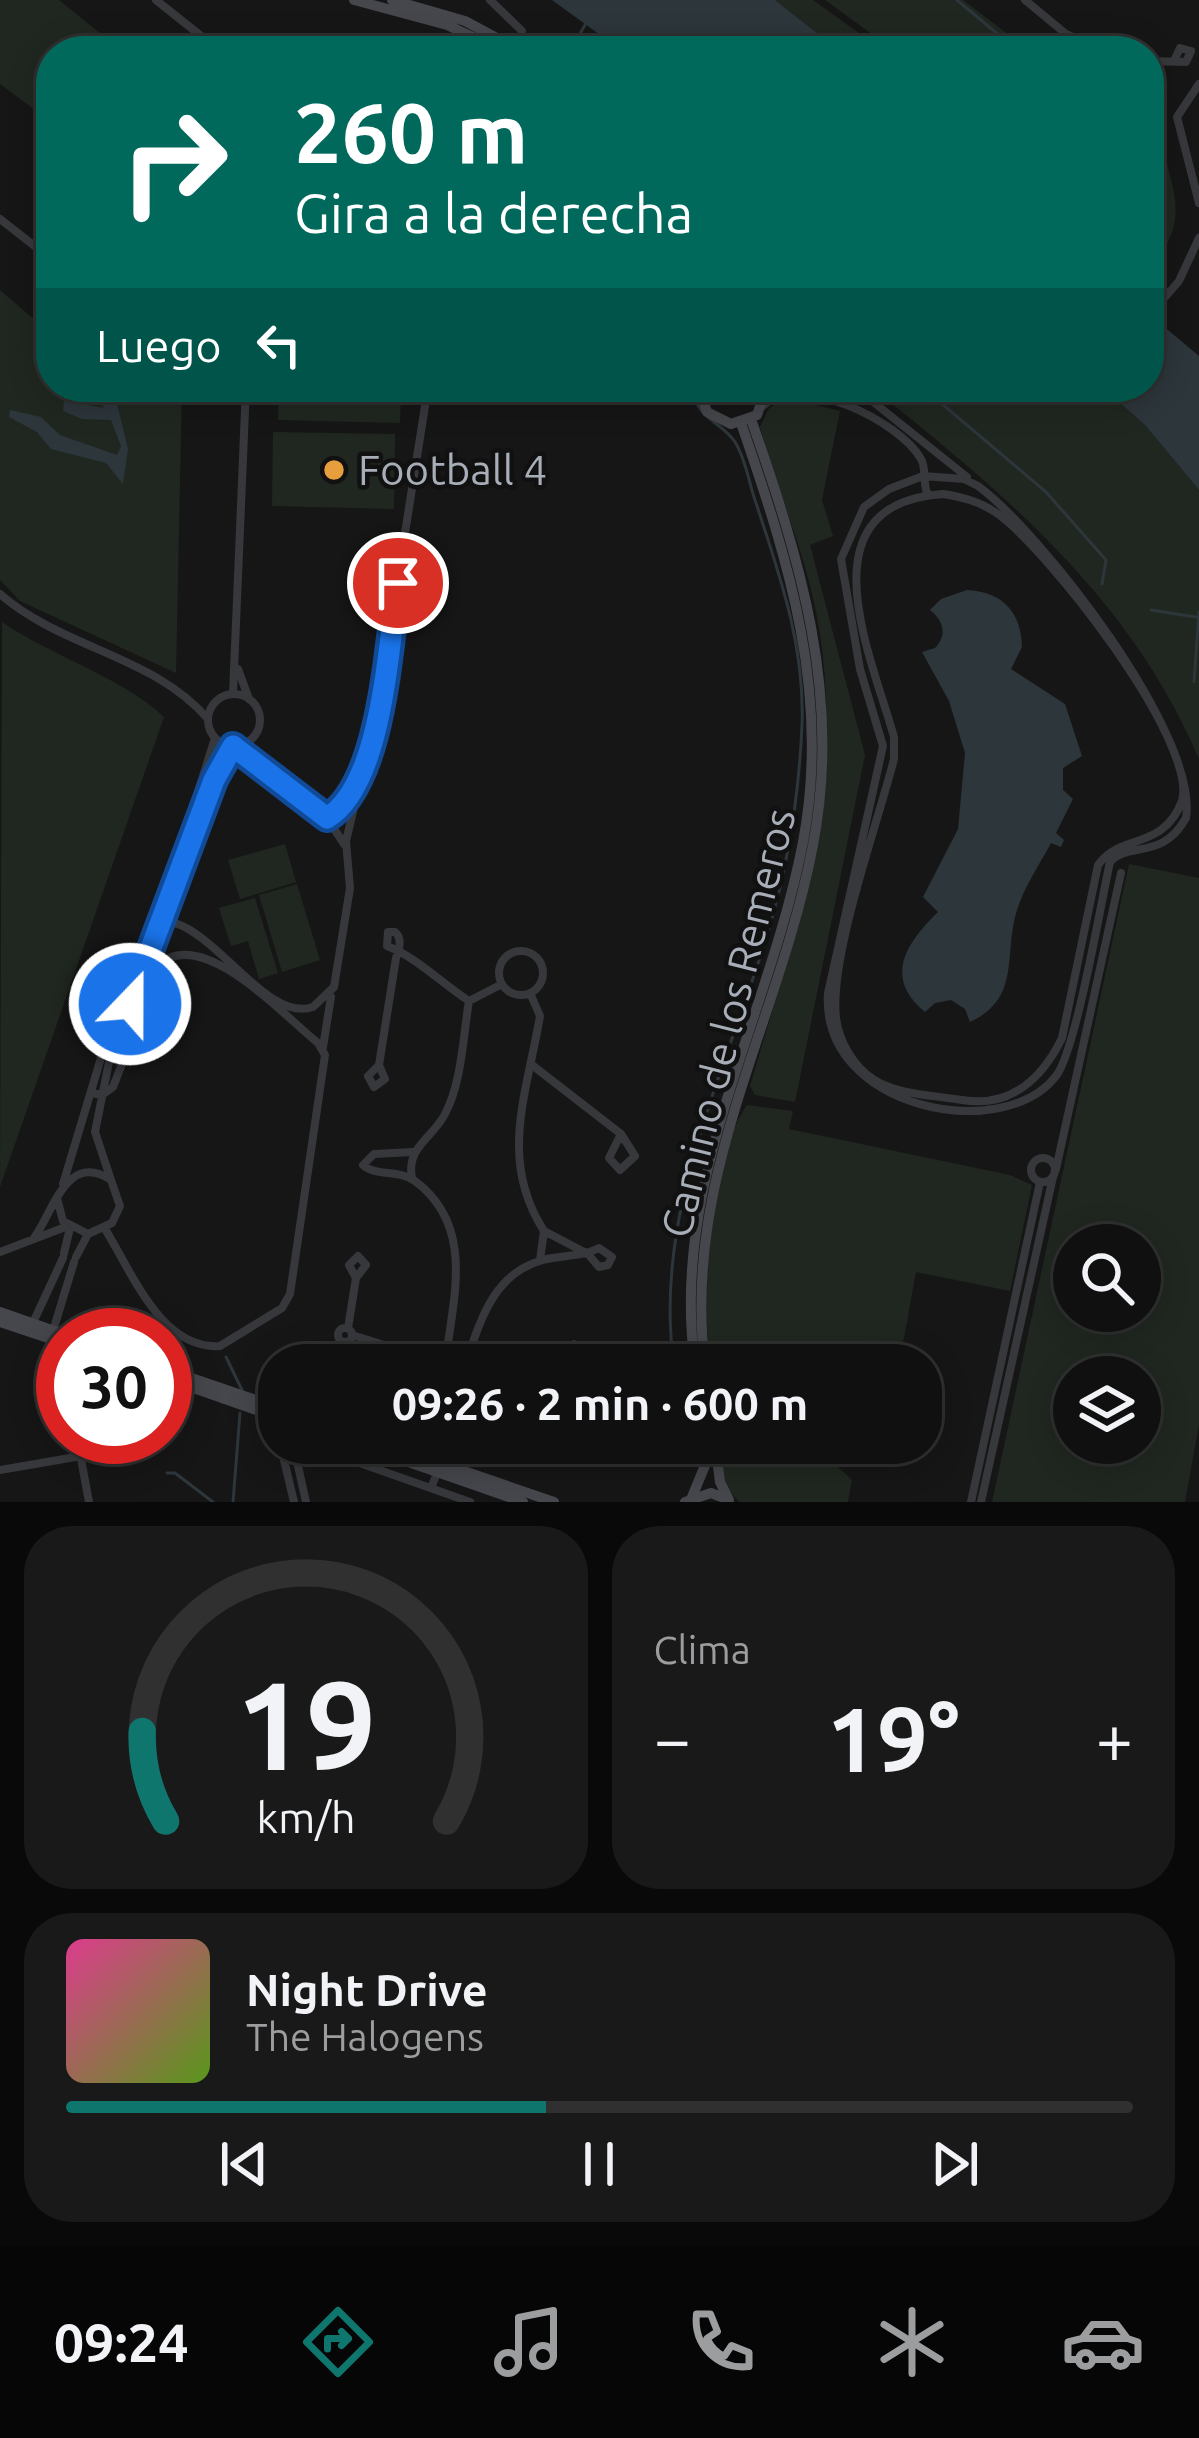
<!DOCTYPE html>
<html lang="es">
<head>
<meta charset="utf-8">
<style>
  :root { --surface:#101011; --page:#19191a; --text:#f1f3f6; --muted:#9c9d9f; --line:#303031; --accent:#0f766e }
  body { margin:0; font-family:Ubuntu,sans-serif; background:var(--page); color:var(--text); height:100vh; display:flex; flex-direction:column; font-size:45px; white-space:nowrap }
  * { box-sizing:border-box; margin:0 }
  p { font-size:39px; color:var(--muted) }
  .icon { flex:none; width:66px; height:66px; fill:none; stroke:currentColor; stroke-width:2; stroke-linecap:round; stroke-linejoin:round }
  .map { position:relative; height:1502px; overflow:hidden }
  .drawer { display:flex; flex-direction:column; gap:24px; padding:24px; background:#090909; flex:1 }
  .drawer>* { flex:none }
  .hud { position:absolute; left:36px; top:36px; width:1128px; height:366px; border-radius:48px; box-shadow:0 6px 30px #0003,0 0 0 3px var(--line); background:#00695c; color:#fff; overflow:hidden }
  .fabs { position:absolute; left:1053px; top:1224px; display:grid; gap:24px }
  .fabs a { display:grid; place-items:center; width:108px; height:108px; border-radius:50%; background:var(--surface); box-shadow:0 6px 30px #0003,0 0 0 3px var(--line); font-size:60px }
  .speed { position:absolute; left:36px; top:1308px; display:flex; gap:24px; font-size:60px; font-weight:700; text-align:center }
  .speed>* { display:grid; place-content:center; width:156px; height:156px; border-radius:50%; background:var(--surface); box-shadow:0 6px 30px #0003,0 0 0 3px var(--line); line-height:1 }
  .speed .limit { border:18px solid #d22; background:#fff; color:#111 }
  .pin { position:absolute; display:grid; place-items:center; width:102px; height:102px; color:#fff; margin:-51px; border:6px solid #fff; border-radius:50%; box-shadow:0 3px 12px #0007 }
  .me { position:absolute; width:132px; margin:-66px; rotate:22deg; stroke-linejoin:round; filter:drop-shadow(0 0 9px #0008) }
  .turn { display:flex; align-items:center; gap:42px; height:252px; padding:0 60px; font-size:54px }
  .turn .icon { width:156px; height:156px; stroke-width:2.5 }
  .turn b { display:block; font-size:84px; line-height:102px }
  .then { display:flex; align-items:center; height:114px; padding:0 60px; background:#0003; gap:24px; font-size:45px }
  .big { font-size:90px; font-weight:700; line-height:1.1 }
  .drawer .card { flex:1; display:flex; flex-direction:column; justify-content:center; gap:18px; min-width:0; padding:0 42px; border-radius:48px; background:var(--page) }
  .drawer .dial { align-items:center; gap:0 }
  .dial svg { height:312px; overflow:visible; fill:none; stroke:var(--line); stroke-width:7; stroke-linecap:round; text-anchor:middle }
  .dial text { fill:var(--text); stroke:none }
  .song { display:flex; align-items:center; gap:36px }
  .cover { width:144px; height:144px; border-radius:18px; background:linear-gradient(135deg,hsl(330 70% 55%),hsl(90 70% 35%)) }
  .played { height:12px; border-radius:6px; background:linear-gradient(90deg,var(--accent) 45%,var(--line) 45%) }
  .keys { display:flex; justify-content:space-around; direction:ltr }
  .heat { display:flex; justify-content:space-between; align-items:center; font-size:66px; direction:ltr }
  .drawer .tiles { flex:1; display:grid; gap:24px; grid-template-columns:1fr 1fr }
  .card:last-child { grid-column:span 2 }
  .trip { position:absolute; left:258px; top:1344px; width:684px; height:120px; border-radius:48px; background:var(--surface); box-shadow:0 6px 30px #0003,0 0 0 3px var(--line); font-weight:700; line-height:120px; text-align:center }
  .tabs { display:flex; height:192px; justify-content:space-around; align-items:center; background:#060607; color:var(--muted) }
  .tabs .icon { width:84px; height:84px }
  .tabs .current { color:var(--accent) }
  .tabs b { font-size:54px; color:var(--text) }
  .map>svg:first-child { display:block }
  .green { fill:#202720; fill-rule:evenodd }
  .water { fill:#2d363b }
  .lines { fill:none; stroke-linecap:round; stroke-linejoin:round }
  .stream { stroke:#2d363b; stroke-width:3 }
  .street { stroke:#37383c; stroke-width:8 }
  .secondary { stroke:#45474c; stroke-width:10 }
  .route-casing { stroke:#114b97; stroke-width:30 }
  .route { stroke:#1a73e8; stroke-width:21 }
  .poi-dot { fill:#e79f3e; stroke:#111112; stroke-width:4.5 }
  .labels { text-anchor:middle; stroke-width:9; stroke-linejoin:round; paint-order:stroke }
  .poi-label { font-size:42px; fill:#a8aeb7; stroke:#111112; text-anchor:start }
  .street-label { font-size:42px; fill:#a8aeb7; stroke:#111112 }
</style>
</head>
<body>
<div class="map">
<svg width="1199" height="1502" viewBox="0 0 1199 1502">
  <rect width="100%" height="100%" fill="#161617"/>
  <path class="green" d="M0 0H59L122 51H51V122L0 84Z
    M775 0H813L884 51H840Z
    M825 0H963L1030 51H1015L1004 35 998 40 1005 51H895Z
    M1155 119C1165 174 1199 219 1149 266V229L1157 226 1149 219 1154 169 1149 126Z
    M0 290 51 334V387H182L176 673 20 601 0 580Z
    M279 387H401L400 423 278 420Z
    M871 387H1102L1145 425 1199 490V759C1131 598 1004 493 871 387Z
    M787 398 840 411 822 500 833 536 810 545 865 755 795 1102 755 1095 750 1086C797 925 851 772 814 602 801 543 776 486 760 427L769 408Z
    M273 432 395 434 394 509 272 506Z
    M2 622C53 657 120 676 164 717L0 1187Z
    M285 844 296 882 240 899 228 860Z
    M1129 864 1199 878V1424L1185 1502H992ZM1074 1245H1140V1311H1074ZM1140 1377V1443H1074V1377Z
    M297 884 320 960 282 972 259 895Z
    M255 898 278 973 259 979 248 941 231 946 219 908Z
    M747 1105 793 1111 789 1129 1010 1175 1032 1185 1010 1291 916 1272 899 1365H711C700 1294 706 1164 747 1105Z
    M720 1443H830L834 1463 852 1480 848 1502H739L723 1483Z"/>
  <path class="water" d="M552 0H775L840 51H622Z
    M1149 314 1199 356V490L1145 425 1102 387H1149Z
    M94 387H113L128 449 123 484 106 463 51 449 37 432 9 417 10 410 41 417 60 435 117 455 121 446 111 420 82 419 63 411 64 401 104 408Z
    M967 590C1004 592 1021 613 1022 647L1011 669 1065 704 1082 756 1063 768V790L1073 799 1056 833 1064 840 1061 847 1051 843C1040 864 1024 887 1017 910 1003 955 1022 998 970 1022L965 1009 951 1000 935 1003 925 1012C883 978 906 943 938 912L923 897 958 829 965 753 949 701 922 652 935 648C948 635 943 620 930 610L941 599Z"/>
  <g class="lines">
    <path class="stream" d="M957 0 1000 36
      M439 38 467 51
      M570 51 585 25
      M922 387 1046 492 1106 560 1102 584
      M1151 610 1196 617
      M1194 682 1199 612
      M226 1357 242 1390
      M674 1365C652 1215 726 1071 768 932 788 865 799 795 802 725 805 646 780 576 756 503 749 484 746 459 735 442 720 420 695 419 693 387
      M167 1473H175L213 1502
      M233 1502 240 1413"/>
    <path class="street" d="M156 0 220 51
      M490 0 522 31
      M1025 0 1066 34 1104 51
      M1149 61 1186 62 1191 51 1180 48 1174 61
      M1199 84 1177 117 1199 203
      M0 219 51 259
      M1149 223 1155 228
      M1154 310 1179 281 1199 238
      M793 387 867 397 967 477
      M763 406C797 371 900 421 921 459 927 469 922 484 928 495
      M923 476 964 479 978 486C1042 533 1199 735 1186 818 1162 861 1128 841 1110 862 1101 902 1076 1051 1056 1076 1003 1145 820 1109 828 993L883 746 860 669 841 559 864 507 889 489Z
      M943 494C962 497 978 501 995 512 1045 545 1199 742 1182 801 1163 851 1120 833 1098 865L1062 1038C1042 1079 1010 1108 962 1100 933 1095 897 1095 873 1079 853 1066 839 1041 836 1018 829 956 878 823 894 759V737C872 657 800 504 943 494Z
      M0 594C63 649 153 655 208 719
      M238 669 249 699
      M233 694 246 387
      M208 720a26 26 0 1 1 52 0a26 26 0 1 1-52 0Z
      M236 745 327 818
      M344 844 327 818 357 787
      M163 921C213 922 265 1024 313 1007L334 987 350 888 346 841 377 711 428 387
      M499 973a22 22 0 1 1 44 0a22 22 0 1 1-44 0Z
      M530 993 540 1016C527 1093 498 1160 544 1231
      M323 1047 331 997
      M379 1065 368 1076 374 1087 385 1079 379 1065 396 958C399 949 403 939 395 932H388L387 946C418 958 441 983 469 1001L502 984
      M532 1065 621 1134 635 1156 620 1170 609 1158 621 1134
      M92 1093 102 1095 113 1087 162 962C206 930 282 1014 318 1043L325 1055 290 1294 282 1308 220 1346C161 1350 132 1272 105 1229
      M413 1152 374 1154 363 1165C376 1177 398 1169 415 1181 477 1227 452 1302 445 1365
      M1031 1170a12 12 0 1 1 24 0a12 12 0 1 1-24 0Z
      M1056 1169 1121 873
      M412 1178C406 1147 432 1139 445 1114 462 1082 463 1036 469 1001
      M111 1180 95 1132 110 1057 214 780 233 746
      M63 1184 104 1048 172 874 215 738
      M34 1238C54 1210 67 1151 111 1180L120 1206 112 1223 88 1234 63 1221 57 1198
      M0 1252 68 1226
      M64 1253 70 1228
      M76 1257 88 1234
      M31 1327 63 1258
      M338 1335a7 7 0 1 1 14 0a7 7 0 1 1-14 0Z
      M348 1328 356 1278 366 1265 358 1256 349 1265 356 1278
      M53 1331 74 1262
      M352 1335 445 1364
      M465 1365C480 1322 493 1273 543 1260 562 1255 582 1257 599 1248L612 1257 608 1265 599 1267 588 1254 544 1231 540 1260
      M565 1365V1352L574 1344 584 1351 585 1365
      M264 1415 279 1438
      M77 1437 89 1502
      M280 1443 294 1502
      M293 1443 306 1502
      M303 1443 470 1502
      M428 1461 435 1443
      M0 1470 151 1444
      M431 1488 449 1443
      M971 1502 1040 1182
      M981 1502 1053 1177"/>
    <path class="secondary" d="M354 0 447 25 503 51
      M392 0 465 21 521 51
      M699 387 707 412 731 424 757 415 767 387
      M0 1312 66 1335
      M0 1322 63 1343
      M695 1365C669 1179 769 1020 803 842 831 694 789 562 741 423
      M705 1365C681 1176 779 1024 813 845 842 694 800 560 751 419
      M165 1369 279 1408
      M165 1378 279 1418
      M354 1443 523 1502
      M382 1443 554 1502
      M715 1443 720 1482 729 1500
      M692 1497 706 1463V1443
      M685 1502 711 1493 729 1500"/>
  </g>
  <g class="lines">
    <defs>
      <path id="route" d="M130 1004 214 780 233 746 327 818C383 784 388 644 398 583"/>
    </defs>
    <use href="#route" class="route-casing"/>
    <use href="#route" class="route"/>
  </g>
  <circle class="poi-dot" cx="334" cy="470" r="12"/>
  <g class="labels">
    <g class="poi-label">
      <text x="358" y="485">Football 4</text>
    </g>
    <g class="street-label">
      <text transform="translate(728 1023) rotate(-76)" y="15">Camino de los Remeros</text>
    </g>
  </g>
</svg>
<div class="fabs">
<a><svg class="icon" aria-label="search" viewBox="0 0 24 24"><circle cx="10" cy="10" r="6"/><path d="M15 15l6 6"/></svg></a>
<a><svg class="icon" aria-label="layers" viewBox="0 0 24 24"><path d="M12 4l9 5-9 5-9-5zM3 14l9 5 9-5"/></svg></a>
</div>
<div class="speed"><div class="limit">30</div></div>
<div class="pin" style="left:398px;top:583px;background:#d93025"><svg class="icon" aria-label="arrive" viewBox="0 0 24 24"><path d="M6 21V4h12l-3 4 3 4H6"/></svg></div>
<svg class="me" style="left:130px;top:1004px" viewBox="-20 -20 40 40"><circle r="17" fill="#1a73e8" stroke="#fff" stroke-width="3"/><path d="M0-11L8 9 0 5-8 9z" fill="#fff"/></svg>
<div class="trip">09:26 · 2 min · 600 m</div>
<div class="hud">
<div class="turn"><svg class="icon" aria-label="right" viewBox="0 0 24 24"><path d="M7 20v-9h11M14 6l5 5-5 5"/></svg><div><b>260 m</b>Gira a la derecha</div></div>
<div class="then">Luego<svg class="icon" aria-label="left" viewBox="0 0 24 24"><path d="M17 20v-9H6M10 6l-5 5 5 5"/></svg></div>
</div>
</div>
<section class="drawer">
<div class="tiles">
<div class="card dial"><svg viewBox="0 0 100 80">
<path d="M14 69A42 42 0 1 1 86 69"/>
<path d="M14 69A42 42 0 0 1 8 46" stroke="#0f766e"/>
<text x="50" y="56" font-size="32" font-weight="700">19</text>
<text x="50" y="72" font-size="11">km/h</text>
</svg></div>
<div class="card"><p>Clima</p>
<div class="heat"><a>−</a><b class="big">19°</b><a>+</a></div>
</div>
<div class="card">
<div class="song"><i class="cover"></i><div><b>Night Drive</b><p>The Halogens</p></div></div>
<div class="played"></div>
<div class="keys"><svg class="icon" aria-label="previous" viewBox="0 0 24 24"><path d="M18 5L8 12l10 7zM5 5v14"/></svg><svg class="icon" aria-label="pause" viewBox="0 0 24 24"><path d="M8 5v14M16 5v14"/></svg><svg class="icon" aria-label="next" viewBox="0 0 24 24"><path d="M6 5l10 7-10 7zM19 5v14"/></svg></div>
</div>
</div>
</section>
<nav class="tabs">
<b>09:24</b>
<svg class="icon current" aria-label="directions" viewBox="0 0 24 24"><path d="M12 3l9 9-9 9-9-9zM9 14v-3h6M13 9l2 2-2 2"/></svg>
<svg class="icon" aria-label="music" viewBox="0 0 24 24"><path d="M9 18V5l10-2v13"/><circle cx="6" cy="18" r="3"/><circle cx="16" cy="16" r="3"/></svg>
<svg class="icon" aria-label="phone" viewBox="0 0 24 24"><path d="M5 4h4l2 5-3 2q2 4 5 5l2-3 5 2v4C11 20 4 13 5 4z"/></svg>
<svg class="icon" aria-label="climate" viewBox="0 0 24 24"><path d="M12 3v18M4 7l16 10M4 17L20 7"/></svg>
<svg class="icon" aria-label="car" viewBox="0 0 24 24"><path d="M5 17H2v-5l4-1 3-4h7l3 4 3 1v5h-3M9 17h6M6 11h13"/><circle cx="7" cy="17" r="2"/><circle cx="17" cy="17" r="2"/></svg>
</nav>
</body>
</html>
